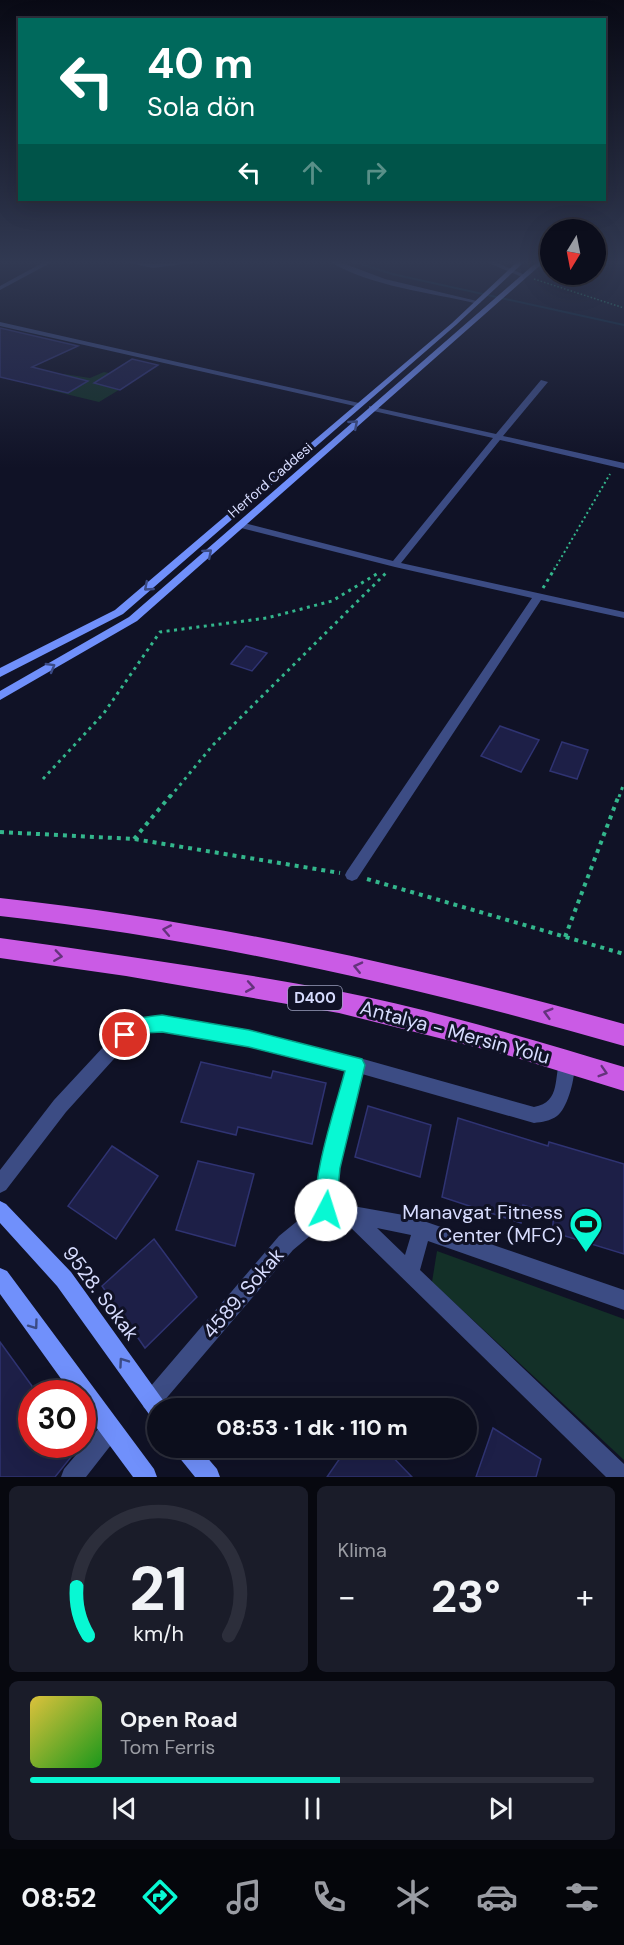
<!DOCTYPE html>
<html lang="tr">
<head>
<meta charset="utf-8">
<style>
  :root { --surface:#0c0e1c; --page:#1a1c29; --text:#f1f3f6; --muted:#9a9ca3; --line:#2c2e3b; --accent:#08f8d3 }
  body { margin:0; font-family:"DM Sans",sans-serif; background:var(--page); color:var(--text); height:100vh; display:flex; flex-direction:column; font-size:22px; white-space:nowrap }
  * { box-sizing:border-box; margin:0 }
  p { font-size:20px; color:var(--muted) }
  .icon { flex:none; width:33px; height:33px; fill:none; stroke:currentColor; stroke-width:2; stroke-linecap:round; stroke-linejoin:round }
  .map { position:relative; height:1477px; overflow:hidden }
  .panel { display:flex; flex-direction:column; gap:9px; padding:9px; background:#07080f; flex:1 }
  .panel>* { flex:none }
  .banner { position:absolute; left:18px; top:18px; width:588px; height:183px; border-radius:0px; box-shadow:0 6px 24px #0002,0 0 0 2px var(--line); background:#00695c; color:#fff; overflow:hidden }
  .needle { width:39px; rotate:190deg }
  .tools { position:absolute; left:540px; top:219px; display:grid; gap:12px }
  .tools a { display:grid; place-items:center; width:66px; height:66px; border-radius:50%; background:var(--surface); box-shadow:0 6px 24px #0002,0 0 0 2px var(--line); font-size:30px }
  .speed { position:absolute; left:18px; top:1380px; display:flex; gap:12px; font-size:30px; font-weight:700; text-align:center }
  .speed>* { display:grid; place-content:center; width:78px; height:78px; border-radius:50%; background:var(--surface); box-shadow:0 6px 24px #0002,0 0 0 2px var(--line); line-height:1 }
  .speed .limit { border:9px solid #d22; background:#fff; color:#111 }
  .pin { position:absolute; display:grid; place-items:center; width:51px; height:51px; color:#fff; margin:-26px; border:3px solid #fff; border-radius:50%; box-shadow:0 2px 6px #0007 }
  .me { position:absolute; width:66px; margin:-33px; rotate:5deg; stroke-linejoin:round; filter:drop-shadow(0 0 4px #0008) }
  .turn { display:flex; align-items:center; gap:21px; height:126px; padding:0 30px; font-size:27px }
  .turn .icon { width:78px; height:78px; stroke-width:2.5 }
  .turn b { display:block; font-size:42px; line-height:51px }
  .lanes { display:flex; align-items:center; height:57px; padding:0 30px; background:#0003; justify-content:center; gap:30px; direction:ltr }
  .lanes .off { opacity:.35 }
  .big { font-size:45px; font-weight:700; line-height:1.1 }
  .panel .tile { flex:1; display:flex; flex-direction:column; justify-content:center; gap:9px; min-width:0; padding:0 21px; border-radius:9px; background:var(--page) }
  .panel .dial { align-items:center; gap:0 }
  .dial svg { height:156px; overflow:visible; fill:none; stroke:var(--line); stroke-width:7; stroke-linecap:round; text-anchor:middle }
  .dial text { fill:var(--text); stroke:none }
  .song { display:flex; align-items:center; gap:18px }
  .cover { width:72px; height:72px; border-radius:9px; background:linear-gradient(135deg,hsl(50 70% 55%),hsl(120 70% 35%)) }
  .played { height:6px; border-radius:3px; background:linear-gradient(90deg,var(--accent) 55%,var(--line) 55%) }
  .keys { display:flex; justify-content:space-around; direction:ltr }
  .heat { display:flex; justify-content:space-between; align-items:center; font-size:33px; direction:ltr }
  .panel .tiles { flex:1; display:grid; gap:9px; grid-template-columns:1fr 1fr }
  .tile:last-child { grid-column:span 2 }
  .trip { position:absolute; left:147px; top:1398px; width:330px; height:60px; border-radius:30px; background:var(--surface); box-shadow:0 6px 24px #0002,0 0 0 2px var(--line); font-weight:700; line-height:60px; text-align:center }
  .tab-bar { display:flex; height:96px; justify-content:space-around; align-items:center; background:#05060b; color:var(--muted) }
  .tab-bar .icon { width:42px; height:42px }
  .tab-bar .active { color:var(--accent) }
  .tab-bar b { font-size:27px; color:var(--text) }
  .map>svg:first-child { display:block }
  .green { fill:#133028 }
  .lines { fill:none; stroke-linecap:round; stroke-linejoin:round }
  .stream { stroke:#0c2e44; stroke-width:2 }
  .building { fill:#1d1f47; stroke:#2f3372; stroke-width:1.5 }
  .path-far3 { stroke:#33b68c; stroke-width:1.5; stroke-dasharray:1.5 2; stroke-linecap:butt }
  .path-far2 { stroke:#33b68c; stroke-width:2; stroke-dasharray:2 3; stroke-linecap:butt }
  .path-far1 { stroke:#33b68c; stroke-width:3; stroke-dasharray:3 4.5; stroke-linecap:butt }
  .path { stroke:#33b68c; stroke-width:4; stroke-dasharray:4 5; stroke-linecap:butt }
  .minor { fill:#3c4c84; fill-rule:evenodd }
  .secondary { fill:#7090fb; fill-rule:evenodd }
  .trunk { fill:#ca5be5; fill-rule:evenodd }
  .oneway { stroke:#3b4b86 }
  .oneway2 { stroke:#64337c }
  .route { fill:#08f8d3; stroke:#05a189; stroke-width:1.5 }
  .labels { text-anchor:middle; stroke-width:6; stroke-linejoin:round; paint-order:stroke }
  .far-street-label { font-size:14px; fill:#d7dcfe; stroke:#101226 }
  .shield { fill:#101226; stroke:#9b9fbd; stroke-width:1.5 }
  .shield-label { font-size:15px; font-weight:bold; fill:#d7dcfe }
  .near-street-label { font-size:20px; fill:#d7dcfe; stroke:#101226 }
  .near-poi-label { font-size:20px; fill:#d7dcfe; stroke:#101226; text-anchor:end }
</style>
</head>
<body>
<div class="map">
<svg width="624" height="1477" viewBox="0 0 624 1477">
  <rect width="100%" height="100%" fill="#101226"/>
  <path class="green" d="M104 372 137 379 99 402 41 388 64 374 90 378Z
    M437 1251 624 1319V1460L432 1282Z"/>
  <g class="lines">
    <path class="stream" d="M352 261 392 274 624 325"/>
  </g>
  <path class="building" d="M0 328 78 346 32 367 88 381 68 393 0 377Z
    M132 359 158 365 120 390 94 383Z
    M246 646 267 653 252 671 231 664Z
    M500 726 539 740 521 772 481 756Z
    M562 742 588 750 577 779 550 771Z
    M201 1062 271 1078 273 1071 326 1083 312 1144 238 1127 236 1135 181 1122Z
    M368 1106 431 1125 420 1177 355 1157Z
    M458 1118 548 1146 549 1142 624 1164V1254L552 1232 554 1215 523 1205 521 1223 442 1197Z
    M112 1146 158 1176 116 1239 68 1206Z
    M198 1161 254 1174 235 1246 176 1230Z
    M154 1239 197 1297 145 1348 102 1286Z
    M0 1342 32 1386V1444H70L75 1452 55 1477H0Z
    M493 1428 541 1459 536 1477H476Z
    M347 1448H384L412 1477H327Z"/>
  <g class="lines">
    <path class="path-far3" d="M534 279 624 308"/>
    <path class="path-far2" d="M554 570 610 474"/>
    <path class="path-far1" d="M543 588 555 568
      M43 779 104 713 160 632 267 618 332 601 380 572
      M170 797 213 745 387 572
      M619 797 624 783"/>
    <path class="path" d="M0 832 134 839 340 873
      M134 839 171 795
      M367 879 624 954
      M565 937 619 795"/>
    <path class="minor" d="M46 261H54L0 290V286Z
      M121 261 153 264 206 261 153 268Z
      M329 261H337L385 279 481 302 478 304C431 292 370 287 329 261Z
      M484 261H493L527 276 522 277Z
      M0 322 359 403 363 405 359 407 0 326Z
      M541 380 548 382 503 436 624 463V469L500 440 401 563 624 612V618L541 600 357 879 352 881 347 879 345 875 347 871 532 598 395 567 237 527 235 525 240 522 393 561 493 438 369 410V406L496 434Z
      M162 1016 249 1032 356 1057 534 1107C562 1102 553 1076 561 1057L567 1054 573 1057C578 1069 569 1107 557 1116 550 1121 542 1122 534 1123L362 1074 339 1168 336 1203 409 1216 624 1290V1310L428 1241 420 1270 624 1464V1477H606L345 1222 329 1220 293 1250 158 1408 151 1411 144 1408 141 1401 144 1394 279 1236 317 1205 321 1168 346 1070 249 1046 162 1030 144 1032 131 1040 66 1112 6 1190 0 1193V1170L54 1100 119 1030 141 1018ZM377 1228 411 1235 405 1255Z
      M111 1418 118 1422 122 1429 118 1436 86 1477H61L64 1469 104 1422Z"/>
    <path class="secondary" d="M518 261H525L456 325 123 614 0 677V668L115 610 452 323Z
      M538 261H545L137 621 0 700V691L129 617Z
      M0 1201 6 1204 71 1272 165 1403 168 1408H158V1420L151 1417 57 1286 0 1223Z
      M0 1268 7 1271 154 1469 157 1477H133L82 1408V1394H72L0 1294Z
      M175 1448H199L217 1469 220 1477H195L178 1456Z"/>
    <path class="trunk" d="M0 898C211 921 419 967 624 1024V1046C419 987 212 940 0 916Z
      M0 938C113 954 226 970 338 991 434 1010 530 1039 624 1067V1091L507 1055 339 1013 126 976 0 958Z"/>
  </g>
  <defs><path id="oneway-chevron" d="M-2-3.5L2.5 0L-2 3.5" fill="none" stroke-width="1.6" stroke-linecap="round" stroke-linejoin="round" transform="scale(1.5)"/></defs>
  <g class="oneway">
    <use href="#oneway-chevron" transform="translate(354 424) rotate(-41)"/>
    <use href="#oneway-chevron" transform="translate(208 553) rotate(-41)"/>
    <use href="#oneway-chevron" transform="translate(148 587) rotate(139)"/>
    <use href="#oneway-chevron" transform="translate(51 667) rotate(-30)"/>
    <use href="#oneway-chevron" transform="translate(34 1325) rotate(54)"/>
    <use href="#oneway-chevron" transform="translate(123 1362) rotate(-125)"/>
  </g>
  <g class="oneway2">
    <use href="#oneway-chevron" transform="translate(167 930) rotate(-169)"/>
    <use href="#oneway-chevron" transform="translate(58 956) rotate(8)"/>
    <use href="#oneway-chevron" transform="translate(358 967) rotate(-167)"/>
    <use href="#oneway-chevron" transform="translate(250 987) rotate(10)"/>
    <use href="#oneway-chevron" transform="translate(548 1013) rotate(-164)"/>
    <use href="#oneway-chevron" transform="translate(603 1072) rotate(17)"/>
  </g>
  <linearGradient id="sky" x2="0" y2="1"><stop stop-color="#090a15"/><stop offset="0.56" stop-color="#313952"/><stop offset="1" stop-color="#313952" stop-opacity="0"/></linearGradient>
  <rect width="624" height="468" fill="url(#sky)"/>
  <path class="route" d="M162 1015 249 1030 362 1059 365 1065 340 1168 336 1210 333 1217 326 1220 318 1217C307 1190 337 1102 345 1071L249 1047 162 1032 144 1033 125 1043 119 1041 116 1035C123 1018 146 1017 162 1015Z"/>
  <defs>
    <symbol id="stadium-pin" viewBox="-11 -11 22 30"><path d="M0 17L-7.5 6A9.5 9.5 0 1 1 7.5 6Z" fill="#08f8d3" stroke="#101226"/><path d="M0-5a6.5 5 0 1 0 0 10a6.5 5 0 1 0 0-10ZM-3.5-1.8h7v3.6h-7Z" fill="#111"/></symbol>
  </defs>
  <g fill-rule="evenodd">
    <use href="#stadium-pin" x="567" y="1205" width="38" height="52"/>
  </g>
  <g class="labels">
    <g class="far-street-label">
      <text transform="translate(270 480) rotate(-41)" y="5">Herford Caddesi</text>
    </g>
    <rect class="shield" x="288" y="986" width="54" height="24" rx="4.5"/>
    <g class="shield-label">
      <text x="315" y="1003">D400</text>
    </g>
    <g class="near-street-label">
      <text transform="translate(455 1032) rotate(15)" y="7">Antalya - Mersin Yolu</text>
      <text transform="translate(101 1293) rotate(53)" y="7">9528. Sokak</text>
      <text transform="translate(243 1293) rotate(-49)" y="7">4589. Sokak</text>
    </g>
    <g class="near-poi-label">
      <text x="563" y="1219">Manavgat Fitness<tspan x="563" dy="23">Center (MFC)</tspan></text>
    </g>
  </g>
</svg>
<div class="tools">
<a><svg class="needle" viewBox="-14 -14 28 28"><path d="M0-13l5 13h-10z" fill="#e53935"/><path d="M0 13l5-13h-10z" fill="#9a9ca3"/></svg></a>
</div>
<div class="speed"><div class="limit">30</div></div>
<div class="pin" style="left:125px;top:1035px;background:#d93025"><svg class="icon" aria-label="arrive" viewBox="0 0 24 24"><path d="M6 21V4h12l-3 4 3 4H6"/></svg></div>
<svg class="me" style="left:326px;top:1210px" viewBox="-20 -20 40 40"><circle r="19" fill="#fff"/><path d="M0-13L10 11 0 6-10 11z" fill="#08f8d3"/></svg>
<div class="trip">08:53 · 1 dk · 110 m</div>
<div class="banner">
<div class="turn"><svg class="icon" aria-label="left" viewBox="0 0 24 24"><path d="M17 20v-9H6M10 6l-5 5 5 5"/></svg><div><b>40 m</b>Sola dön</div></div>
<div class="lanes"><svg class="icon" aria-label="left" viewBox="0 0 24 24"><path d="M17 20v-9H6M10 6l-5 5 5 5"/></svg><svg class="icon off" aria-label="ahead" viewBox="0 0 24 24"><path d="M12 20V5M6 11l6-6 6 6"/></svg><svg class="icon off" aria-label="right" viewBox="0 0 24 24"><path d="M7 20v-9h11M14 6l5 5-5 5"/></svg></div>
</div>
</div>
<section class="panel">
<div class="tiles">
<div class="tile dial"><svg viewBox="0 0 100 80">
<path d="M14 69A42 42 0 1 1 86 69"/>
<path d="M14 69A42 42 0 0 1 8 44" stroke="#08f8d3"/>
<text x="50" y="56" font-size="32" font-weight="700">21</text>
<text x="50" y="72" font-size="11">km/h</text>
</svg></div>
<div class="tile"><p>Klima</p>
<div class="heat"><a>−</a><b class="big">23°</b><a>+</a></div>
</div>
<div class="tile">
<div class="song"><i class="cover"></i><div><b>Open Road</b><p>Tom Ferris</p></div></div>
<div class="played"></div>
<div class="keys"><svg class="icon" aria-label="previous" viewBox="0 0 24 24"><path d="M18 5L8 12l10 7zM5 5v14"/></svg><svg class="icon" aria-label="pause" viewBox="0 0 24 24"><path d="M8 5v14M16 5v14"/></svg><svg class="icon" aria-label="next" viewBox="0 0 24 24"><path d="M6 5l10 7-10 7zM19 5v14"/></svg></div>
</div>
</div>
</section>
<nav class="tab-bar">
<b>08:52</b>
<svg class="icon active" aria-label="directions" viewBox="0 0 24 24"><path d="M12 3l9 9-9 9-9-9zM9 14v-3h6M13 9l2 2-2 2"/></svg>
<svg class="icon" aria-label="music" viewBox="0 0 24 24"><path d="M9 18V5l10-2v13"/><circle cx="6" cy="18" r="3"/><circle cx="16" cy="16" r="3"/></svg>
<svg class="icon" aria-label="phone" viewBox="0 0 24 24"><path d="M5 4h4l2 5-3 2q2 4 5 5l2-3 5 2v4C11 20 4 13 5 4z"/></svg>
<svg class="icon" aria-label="climate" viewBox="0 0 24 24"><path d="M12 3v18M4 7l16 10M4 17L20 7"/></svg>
<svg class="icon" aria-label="car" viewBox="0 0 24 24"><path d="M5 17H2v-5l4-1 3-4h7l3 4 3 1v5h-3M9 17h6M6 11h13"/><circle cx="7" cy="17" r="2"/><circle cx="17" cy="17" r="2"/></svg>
<svg class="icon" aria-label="filters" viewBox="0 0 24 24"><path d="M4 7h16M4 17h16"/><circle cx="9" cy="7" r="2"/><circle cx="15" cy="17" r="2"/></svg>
</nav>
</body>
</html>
